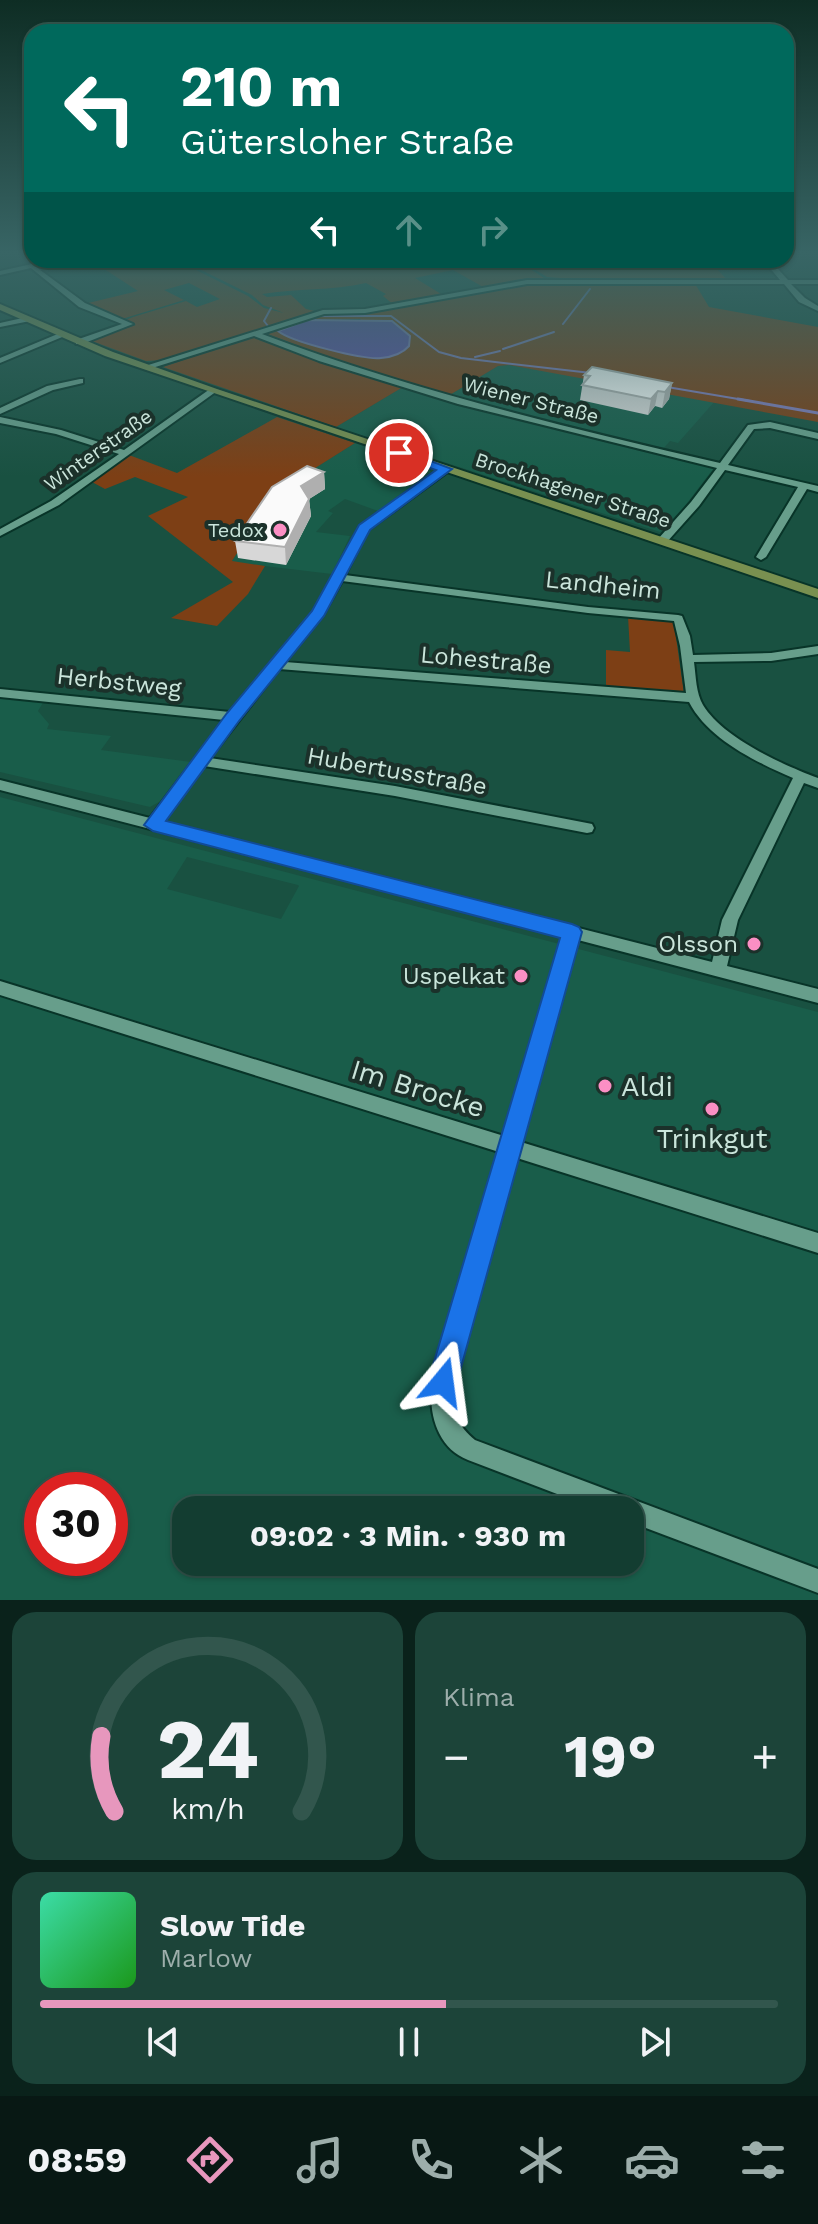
<!DOCTYPE html>
<html lang="de">
<head>
<meta charset="utf-8">
<style>
  :root { --surface:#133d31; --page:#1c4439; --text:#f1f3f6; --muted:#9daeab; --line:#32564d; --accent:#e797bd }
  body { margin:0; font-family:"Work Sans",sans-serif; background:var(--page); color:var(--text); height:100vh; display:flex; flex-direction:column; font-size:30px; white-space:nowrap }
  * { box-sizing:border-box; margin:0 }
  p { font-size:26px; color:var(--muted) }
  .icon { flex:none; width:44px; height:44px; fill:none; stroke:currentColor; stroke-width:2; stroke-linecap:round; stroke-linejoin:round }
  .map { position:relative; height:1600px; overflow:hidden }
  .sheet { display:flex; flex-direction:column; gap:12px; padding:12px; background:#0a221b; flex:1 }
  .sheet>* { flex:none }
  .hud { position:absolute; left:24px; top:24px; width:770px; height:244px; border-radius:24px; box-shadow:0 2px 6px #0004,0 0 0 2px var(--line); background:#00695c; color:#fff; overflow:hidden }
  .speed { position:absolute; left:24px; top:1472px; display:flex; gap:16px; font-size:40px; font-weight:700; text-align:center }
  .speed>* { display:grid; place-content:center; width:104px; height:104px; border-radius:50%; background:var(--surface); box-shadow:0 2px 6px #0004,0 0 0 2px var(--line); line-height:1 }
  .speed .limit { border:12px solid #d22; background:#fff; color:#111 }
  .pin { position:absolute; display:grid; place-items:center; width:68px; height:68px; color:#fff; margin:-34px; border:4px solid #fff; border-radius:50%; box-shadow:0 2px 8px #0007 }
  .me { position:absolute; width:88px; margin:-44px; rotate:16deg; stroke-linejoin:round; filter:drop-shadow(0 0 6px #0008) }
  .turn { display:flex; align-items:center; gap:28px; height:168px; padding:0 24px; font-size:36px }
  .turn .icon { width:104px; height:104px; stroke-width:2.5 }
  .turn b { display:block; font-size:56px; line-height:68px }
  .lanes { display:flex; align-items:center; height:76px; padding:0 24px; background:#0003; justify-content:center; gap:40px; direction:ltr }
  .lanes .off { opacity:.35 }
  .big { font-size:60px; font-weight:700; line-height:1.1 }
  .sheet .widget { flex:1; display:flex; flex-direction:column; justify-content:center; gap:12px; min-width:0; padding:0 28px; border-radius:24px; background:var(--page) }
  .sheet .dial { align-items:center; gap:0 }
  .dial svg { height:208px; overflow:visible; fill:none; stroke:var(--line); stroke-width:7; stroke-linecap:round; text-anchor:middle }
  .dial text { fill:var(--text); stroke:none }
  .song { display:flex; align-items:center; gap:24px }
  .cover { width:96px; height:96px; border-radius:12px; background:linear-gradient(135deg,hsl(160 70% 55%),hsl(120 70% 35%)) }
  .played { height:8px; border-radius:4px; background:linear-gradient(90deg,var(--accent) 55%,var(--line) 55%) }
  .keys { display:flex; justify-content:space-around; direction:ltr }
  .heat { display:flex; justify-content:space-between; align-items:center; font-size:44px; direction:ltr }
  .sheet .tiles { flex:1; display:grid; gap:12px; grid-template-columns:1fr 1fr }
  .widget:last-child { grid-column:span 2 }
  .trip { position:absolute; left:172px; top:1496px; width:472px; height:80px; border-radius:24px; background:var(--surface); box-shadow:0 2px 6px #0004,0 0 0 2px var(--line); font-weight:700; line-height:80px; text-align:center }
  .dock { display:flex; height:128px; justify-content:space-around; align-items:center; background:#081814; color:var(--muted) }
  .dock .icon { width:56px; height:56px }
  .dock .active { color:var(--accent) }
  .dock b { font-size:36px; color:var(--text) }
  .map>svg:first-child { display:block }
  .built { fill:#195d4a; fill-rule:evenodd }
  .green { fill:#7d3f15; fill-rule:evenodd }
  .water { fill:#624eaa; stroke:#817bb9; stroke-width:2 }
  .lines { fill:none; stroke-linecap:round; stroke-linejoin:round }
  .stream-far1 { stroke:#817bb9; stroke-width:2 }
  .stream { stroke:#817bb9; stroke-width:3 }
  .minor-casing { stroke:#083428; stroke-width:4 }
  .major-casing { stroke:#083428; stroke-width:4 }
  .minor { fill:#679e8b; fill-rule:evenodd }
  .major { fill:#799050; fill-rule:evenodd }
  .wall { fill:#d7d7d7 }
  .shaded-wall { fill:#afafaf }
  .building { fill:#fafafa; stroke:#afafaf; stroke-width:2 }
  .route { fill:#1a73e8; stroke:#114b97; stroke-width:2 }
  .poi-dot { fill:#fb8fc4; stroke:#1b312a; stroke-width:3 }
  .labels { text-anchor:middle; stroke-width:8; stroke-linejoin:round; paint-order:stroke }
  .far-street-label { font-size:20px; fill:#cae5db; stroke:#1b312a }
  .far-poi-label { font-size:20px; fill:#cae5db; stroke:#1b312a; text-anchor:end }
  .street-label { font-size:24px; fill:#cae5db; stroke:#1b312a }
  .poi-label { font-size:24px; fill:#cae5db; stroke:#1b312a; text-anchor:end }
  .near-poi-label { font-size:28px; fill:#cae5db; stroke:#1b312a; text-anchor:start }
  .near-street-label { font-size:28px; fill:#cae5db; stroke:#1b312a }
</style>
</head>
<body>
<div class="map">
<svg width="818" height="1600" viewBox="0 0 818 1600">
  <rect width="100%" height="100%" fill="#195141"/>
  <path class="built" d="M509 365 591 378 715 401 678 443 670 441 663 449 540 422 448 396 498 366Z
    M403 387 533 424 708 465 713 469 684 507 660 532 336 427Z
    M355 443 429 468 431 472 378 511 345 499 328 511 333 513 316 532 350 536 332 574 231 562 270 502 265 499Z
    M0 697 44 701 38 711 49 724 47 729 111 736 101 750 191 762 166 798 150 807 0 772Z
    M0 797 818 1012V1600H0ZM187 857 298 885 299 886 281 919 167 889ZM42 1490H110V1558H42ZM186 1510H630V1562H186Z"/>
  <path class="green" d="M108 260H176L248 296 264 308 284 313 263 305 252 295 181 260H516L544 278 485 288 453 270 415 278 446 297 394 305 383 296 386 294 366 283C331 291 297 288 262 294L267 297 291 295 306 309 319 312 163 360 146 361 89 340 136 325 126 320 133 317 186 301 197 307 220 299 189 283 164 290 184 300 122 319 84 304 138 291 95 263Z
    M520 260H709L727 280 560 278 547 277Z
    M555 281 694 282 709 307 818 327V422L509 365 498 366 448 396 352 366 265 333 326 312H363L506 287ZM360 319 396 355C359 361 337 339 307 320Z
    M251 337H257L403 387 336 427 163 367Z
    M277 417 355 443 266 499 270 501 232 561 265 566 248 594 217 626 171 618 233 582 148 516 188 497 135 477 105 489 92 482 129 455 177 473Z
    M628 616 665 619 674 623 684 694 606 688V650L630 652Z"/>
  <path class="water" d="M307 320 392 321 410 336 409 346C402 354 392 357 381 358 364 360 291 342 278 331Z"/>
  <g class="lines">
    <path class="stream-far1" d="M328 260 339 265
      M596 279 623 280
      M626 280H656
      M660 280H729
      M314 316H391L439 352 461 358 591 373
      M563 324 590 289
      M268 326 264 321 271 308
      M503 349 554 332
      M475 357 500 351
      M667 387 750 401"/>
    <path class="stream" d="M738 399 818 413"/>
    <defs>
      <path id="minor" d="M763 260H770L788 280H818V284H791L805 298 818 306V311L799 302 784 284H527L365 313 324 314 262 334C411 390 565 427 720 463L748 425 770 422 818 433V439L770 428 754 429 728 465 818 486V492L807 489 766 557 761 560 756 557 798 487 725 470 699 506 666 543H658V539L691 502 717 468 458 404 319 361 254 336 149 369 142 367 323 310 365 309 527 280H780Z
        M32 264 85 303 133 324 82 344H76V340L122 324 79 307 31 268 0 275V271Z
        M27 317 31 319 30 321 0 327V323Z
        M60 333 67 335 0 363V358Z
        M80 379H83V383L53 390 0 414V408L47 386Z
        M210 389 217 391 59 505 0 536V529L51 501 119 454 56 434 0 423V417L61 430 124 450Z
        M446 466 451 469 449 471 368 530 345 575 588 607 678 615 682 616 690 636 693 655 771 653 818 646V654L771 661 694 662C696 677 696 693 703 705 723 738 783 765 818 778V788L804 783 738 920 727 966 818 989V1003L578 940 521 1142 818 1233V1253L517 1158 454 1382C451 1408 455 1424 475 1440L818 1569V1593L630 1522V1510H599L468 1460C437 1448 428 1413 432 1382L499 1152 0 995V981L504 1136 563 936 0 790V780L150 818 224 720 0 697V689L230 712 314 612 360 526ZM342 581 588 613 674 621 680 646 686 693 285 662 323 615ZM279 669 689 702C708 739 756 762 793 778L722 920 712 962 163 822 204 766 395 796 587 833 592 832 594 828 592 824 587 823 395 786 210 758Z"/>
      <path id="major" d="M0 304 113 352 217 389 818 589V598L105 356 0 310Z"/>
    </defs>
    <use href="#minor" class="minor-casing"/>
    <use href="#major" class="major-casing"/>
    <use href="#minor" class="minor"/>
    <use href="#major" class="major"/>
  </g>
  <path class="wall" d="M584 375 672 383 669 399 662 408 655 406 648 415 580 400Z
    M324 472 325 489 309 499 311 516 286 565 238 558 235 541Z"/>
  <path class="shaded-wall" d="M672 383 669 399 662 408 665 392Z
    M658 391 655 406 648 415 651 399Z
    M324 472 325 489 303 503 301 486Z
    M309 499 311 516 286 565 285 547Z"/>
  <path class="building" d="M592 367 672 383 665 392 658 391 651 399 582 385 590 376 584 375Z
    M307 466 324 472 301 486 309 499 285 547 235 541 272 487Z"/>
  <linearGradient id="sky" x2="0" y2="1"><stop stop-color="#0e2d24"/><stop offset="0.53" stop-color="#386565"/><stop offset="1" stop-color="#386565" stop-opacity="0"/></linearGradient>
  <rect width="818" height="477" fill="url(#sky)"/>
  <path class="route" d="M395 451H404L452 469 370 530 324 616 239 721 166 821 572 924 579 927 582 932 457 1382 453 1392 443 1396 433 1392 428 1382 560 938 153 831 144 825 227 713 312 611 359 525 436 470 395 456Z"/>
  <g class="poi-dot">
    <circle cx="280" cy="530" r="8"/>
    <circle cx="754" cy="944" r="8"/>
    <circle cx="521" cy="976" r="8"/>
    <circle cx="605" cy="1086" r="8"/>
    <circle cx="712" cy="1109" r="8"/>
  </g>
  <g class="labels">
    <g class="far-street-label">
      <text transform="translate(531 400) rotate(14)" y="7">Wiener Straße</text>
      <text transform="translate(98 450) rotate(-35)" y="7">Winterstraße</text>
      <text transform="translate(573 490) rotate(18)" y="7">Brockhagener Straße</text>
    </g>
    <g class="far-poi-label">
      <text x="264" y="537">Tedox</text>
    </g>
    <g class="street-label">
      <text transform="translate(603 585) rotate(6)" y="8">Landheim</text>
      <text transform="translate(486 660) rotate(5)" y="8">Lohestraße</text>
      <text transform="translate(119 682) rotate(6)" y="8">Herbstweg</text>
      <text transform="translate(397 771) rotate(10)" y="8">Hubertusstraße</text>
    </g>
    <g class="poi-label">
      <text x="738" y="952">Olsson</text>
      <text x="505" y="984">Uspelkat</text>
    </g>
    <g class="near-poi-label">
      <text x="621" y="1096">Aldi</text>
      <text x="712" y="1148" text-anchor="middle">Trinkgut</text>
    </g>
    <g class="near-street-label">
      <text transform="translate(418 1088) rotate(17)" y="10">Im Brocke</text>
    </g>
  </g>
</svg>
<div class="speed"><div class="limit">30</div></div>
<div class="pin" style="left:399px;top:453px;background:#d93025"><svg class="icon" aria-label="arrive" viewBox="0 0 24 24"><path d="M6 21V4h12l-3 4 3 4H6"/></svg></div>
<svg class="me" style="left:443px;top:1382px" viewBox="-20 -20 40 40"><path d="M0-17L14 15 0 8-14 15z" fill="#1a73e8" stroke="#fff" stroke-width="4"/></svg>
<div class="trip">09:02 · 3 Min. · 930 m</div>
<div class="hud">
<div class="turn"><svg class="icon" aria-label="left" viewBox="0 0 24 24"><path d="M17 20v-9H6M10 6l-5 5 5 5"/></svg><div><b>210 m</b>Gütersloher Straße</div></div>
<div class="lanes"><svg class="icon" aria-label="left" viewBox="0 0 24 24"><path d="M17 20v-9H6M10 6l-5 5 5 5"/></svg><svg class="icon off" aria-label="ahead" viewBox="0 0 24 24"><path d="M12 20V5M6 11l6-6 6 6"/></svg><svg class="icon off" aria-label="right" viewBox="0 0 24 24"><path d="M7 20v-9h11M14 6l5 5-5 5"/></svg></div>
</div>
</div>
<section class="sheet">
<div class="tiles">
<div class="widget dial"><svg viewBox="0 0 100 80">
<path d="M14 69A42 42 0 1 1 86 69"/>
<path d="M14 69A42 42 0 0 1 9 40" stroke="#e797bd"/>
<text x="50" y="56" font-size="32" font-weight="700">24</text>
<text x="50" y="72" font-size="11">km/h</text>
</svg></div>
<div class="widget"><p>Klima</p>
<div class="heat"><a>−</a><b class="big">19°</b><a>+</a></div>
</div>
<div class="widget">
<div class="song"><i class="cover"></i><div><b>Slow Tide</b><p>Marlow</p></div></div>
<div class="played"></div>
<div class="keys"><svg class="icon" aria-label="previous" viewBox="0 0 24 24"><path d="M18 5L8 12l10 7zM5 5v14"/></svg><svg class="icon" aria-label="pause" viewBox="0 0 24 24"><path d="M8 5v14M16 5v14"/></svg><svg class="icon" aria-label="next" viewBox="0 0 24 24"><path d="M6 5l10 7-10 7zM19 5v14"/></svg></div>
</div>
</div>
</section>
<nav class="dock">
<b>08:59</b>
<svg class="icon active" aria-label="directions" viewBox="0 0 24 24"><path d="M12 3l9 9-9 9-9-9zM9 14v-3h6M13 9l2 2-2 2"/></svg>
<svg class="icon" aria-label="music" viewBox="0 0 24 24"><path d="M9 18V5l10-2v13"/><circle cx="6" cy="18" r="3"/><circle cx="16" cy="16" r="3"/></svg>
<svg class="icon" aria-label="phone" viewBox="0 0 24 24"><path d="M5 4h4l2 5-3 2q2 4 5 5l2-3 5 2v4C11 20 4 13 5 4z"/></svg>
<svg class="icon" aria-label="climate" viewBox="0 0 24 24"><path d="M12 3v18M4 7l16 10M4 17L20 7"/></svg>
<svg class="icon" aria-label="car" viewBox="0 0 24 24"><path d="M5 17H2v-5l4-1 3-4h7l3 4 3 1v5h-3M9 17h6M6 11h13"/><circle cx="7" cy="17" r="2"/><circle cx="17" cy="17" r="2"/></svg>
<svg class="icon" aria-label="filters" viewBox="0 0 24 24"><path d="M4 7h16M4 17h16"/><circle cx="9" cy="7" r="2"/><circle cx="15" cy="17" r="2"/></svg>
</nav>
</body>
</html>
